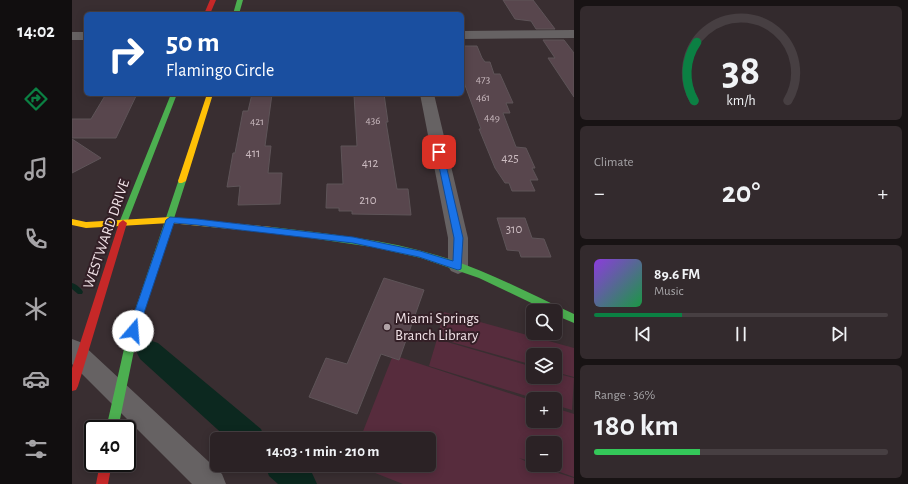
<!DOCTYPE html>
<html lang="en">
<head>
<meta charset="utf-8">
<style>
  :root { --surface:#2b2225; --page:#332a2d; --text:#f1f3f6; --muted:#a6a4a7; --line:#473f42; --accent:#0b8043 }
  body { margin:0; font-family:"Alegreya Sans",sans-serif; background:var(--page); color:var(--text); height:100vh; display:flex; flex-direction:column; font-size:15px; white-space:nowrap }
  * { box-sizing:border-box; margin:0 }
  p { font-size:13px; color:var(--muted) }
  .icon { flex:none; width:22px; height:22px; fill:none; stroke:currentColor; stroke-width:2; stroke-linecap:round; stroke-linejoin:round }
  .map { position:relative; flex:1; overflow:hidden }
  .panel { display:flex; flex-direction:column; gap:6px; padding:6px; background:#181314; width:334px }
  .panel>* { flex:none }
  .hud { position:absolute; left:12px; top:12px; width:380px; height:84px; border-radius:6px; box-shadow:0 2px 10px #0003,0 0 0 1px var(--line); background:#1a4fa0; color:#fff; overflow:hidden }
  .fabs { position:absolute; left:454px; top:304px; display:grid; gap:8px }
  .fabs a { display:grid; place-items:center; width:36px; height:36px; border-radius:6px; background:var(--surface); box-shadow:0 2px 10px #0003,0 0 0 1px var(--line); font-size:20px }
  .speed { position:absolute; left:12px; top:420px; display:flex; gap:8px; font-size:20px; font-weight:700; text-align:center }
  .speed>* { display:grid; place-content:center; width:52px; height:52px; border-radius:50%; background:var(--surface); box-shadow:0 2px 10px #0003,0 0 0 1px var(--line); line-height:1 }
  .speed .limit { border:2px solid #111; border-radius:6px; background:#fff; color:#111 }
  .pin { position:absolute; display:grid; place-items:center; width:34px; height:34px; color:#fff; margin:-17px; border-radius:8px; box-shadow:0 2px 6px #0006 }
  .me { position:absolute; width:44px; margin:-22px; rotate:18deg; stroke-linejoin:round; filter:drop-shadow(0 0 3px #0008) }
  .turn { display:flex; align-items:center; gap:14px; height:84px; padding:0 16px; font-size:18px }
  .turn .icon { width:52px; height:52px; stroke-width:2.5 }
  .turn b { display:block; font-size:28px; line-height:34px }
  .big { font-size:30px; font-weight:600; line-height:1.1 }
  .panel .tile { flex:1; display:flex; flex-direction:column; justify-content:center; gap:6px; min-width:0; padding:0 14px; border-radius:6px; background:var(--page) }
  .panel .dial { align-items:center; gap:0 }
  .dial svg { height:104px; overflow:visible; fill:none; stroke:var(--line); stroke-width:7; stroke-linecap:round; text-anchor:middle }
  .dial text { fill:var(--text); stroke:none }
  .song { display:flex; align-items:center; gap:12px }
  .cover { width:48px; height:48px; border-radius:6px; background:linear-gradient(135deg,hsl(270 70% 55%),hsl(140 70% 35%)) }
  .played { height:4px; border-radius:2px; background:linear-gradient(90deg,var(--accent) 30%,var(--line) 30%) }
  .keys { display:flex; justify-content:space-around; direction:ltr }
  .heat { display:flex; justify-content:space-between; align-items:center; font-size:22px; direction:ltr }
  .charge { height:6px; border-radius:3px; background:linear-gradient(90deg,#34c759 36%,var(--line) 0) }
  .trip { position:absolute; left:138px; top:432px; width:226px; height:40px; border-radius:6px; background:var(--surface); box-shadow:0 2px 10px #0003,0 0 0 1px var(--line); font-weight:600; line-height:40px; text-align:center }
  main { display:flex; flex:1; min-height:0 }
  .tab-bar { display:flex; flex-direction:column; width:72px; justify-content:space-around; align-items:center; background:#110e0f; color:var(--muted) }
  .tab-bar .icon { width:28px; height:28px }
  .tab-bar .selected { color:var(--accent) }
  .tab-bar b { font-size:18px; color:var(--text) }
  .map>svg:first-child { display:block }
  .green { fill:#572c3d }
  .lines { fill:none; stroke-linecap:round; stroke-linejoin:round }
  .stream { fill:#0c281f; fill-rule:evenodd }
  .canal { fill:#0c281f; fill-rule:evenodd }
  .building { fill:#58464d; stroke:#5e5458 }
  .street { fill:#666263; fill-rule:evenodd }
  .fast { fill:#4caf50; fill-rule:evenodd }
  .slow { fill:#ffc107; fill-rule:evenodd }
  .jam { fill:#c62828; fill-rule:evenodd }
  .route { fill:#1a73e8; stroke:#114b97 }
  .poi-dot { fill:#b1a3a7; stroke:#331f26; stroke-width:1.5 }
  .labels { text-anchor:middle; stroke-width:4; stroke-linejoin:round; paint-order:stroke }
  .far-number-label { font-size:11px; fill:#cbbbc0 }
  .number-label { font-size:13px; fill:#cbbbc0 }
  .street-label { font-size:15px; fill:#f1e2e7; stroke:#331f26 }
  .poi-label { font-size:15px; fill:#f1e2e7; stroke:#331f26; text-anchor:start }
</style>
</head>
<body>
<main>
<nav class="tab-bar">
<b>14:02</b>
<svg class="icon selected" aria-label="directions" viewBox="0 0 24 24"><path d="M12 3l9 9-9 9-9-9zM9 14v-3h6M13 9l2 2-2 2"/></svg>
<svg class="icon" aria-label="music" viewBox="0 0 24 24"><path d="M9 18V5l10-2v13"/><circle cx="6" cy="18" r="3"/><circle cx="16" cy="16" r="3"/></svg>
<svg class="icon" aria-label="phone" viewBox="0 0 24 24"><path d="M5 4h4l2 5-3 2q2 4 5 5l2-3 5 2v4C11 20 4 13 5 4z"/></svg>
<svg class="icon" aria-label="climate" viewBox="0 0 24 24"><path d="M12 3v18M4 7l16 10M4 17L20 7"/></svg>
<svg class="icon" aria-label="car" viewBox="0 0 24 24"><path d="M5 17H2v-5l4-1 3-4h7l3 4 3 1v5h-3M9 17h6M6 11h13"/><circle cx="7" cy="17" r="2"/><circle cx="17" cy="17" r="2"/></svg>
<svg class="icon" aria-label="filters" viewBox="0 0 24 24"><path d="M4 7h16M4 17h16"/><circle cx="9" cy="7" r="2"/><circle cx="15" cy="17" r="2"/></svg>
</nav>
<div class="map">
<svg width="502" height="484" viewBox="0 0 502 484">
  <rect width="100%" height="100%" fill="#392e31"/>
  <path class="green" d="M372 312 502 348V377L483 372V355H461V365L365 338Z
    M365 339 461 367V377H483V373L502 378 500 410 483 405V399H464L357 366Z
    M321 355 461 401V421H483V408L502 414V477L468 465H483V443H461V462L447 458 461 465 502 478V484H331L283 465H357V439H288Z"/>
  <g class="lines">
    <path class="stream" d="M0 283C4 284 9 288 11 292L10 294H6L0 289Z"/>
    <path class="canal" d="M77 340 86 343 189 429 193 439H156L68 359 64 351 68 343Z
      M193 465H231L240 473 245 484H206L197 476Z"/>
  </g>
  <path class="building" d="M431 0H461L483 29H464L459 21 443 19Z
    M471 40H492L502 53V97L476 58H483Z
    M390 46H405L410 58 413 62H418L422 74H428L441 103H434L438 113H431L444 147 454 148 463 168H460L466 180H458L463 191H440L437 183H433L423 168 407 129H409L390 77Z
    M34 94H65L44 138H0V119H19Z
    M180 94H200L193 146H199L196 173H210L208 204 166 205 168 186 155 187 161 153H163L171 111H176Z
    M285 94H312L316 122H314L325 189H336L339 215 280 214V211H267V208H254L255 184H271L269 146H285L282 95Z
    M0 139 29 158 0 173Z
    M425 218H453L460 238 472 239 479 257H449L447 251 435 250Z
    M312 278 352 290 327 360 309 354 285 414 237 397 254 358 275 364Z"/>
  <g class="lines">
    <path class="street" d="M502 30V38L390 39V31Z
      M0 32H14V40H0Z
      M348 94H362L396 238V266L393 271 386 274 379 271 376 266V238Z
      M0 339 8 342 150 474 154 484H120L0 364Z"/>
    <path class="fast" d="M165 0H171L167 14H161Z
      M99 94H105L55 223 54 225H48L47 223Z
      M107 179H110L114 181 66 331 46 429H34L56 331Z
      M200 227C259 234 320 240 377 259 420 273 460 295 502 314V323L483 315V311H476L407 278 349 258 300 247 197 232 196 230 197 228Z"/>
    <path class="slow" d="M135 94H141L114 181 110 183H107L106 181Z
      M98 217 200 227 204 230 200 233 98 223 14 228 0 225V219L14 222Z"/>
    <path class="jam" d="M138 0H144L138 14H132Z
      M51 220 55 223 6 386 4 390 0 391V368L47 223Z
      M28 463H40L36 484H24Z"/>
  </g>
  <path class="route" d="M367 149 371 152 391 238 389 269 386 270 347 257 281 243 125 225 102 223 66 331 61 336 57 334 56 331 94 220 98 217 125 219 281 237 348 251 381 261 382 238 364 152Z"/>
  <circle class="poi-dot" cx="315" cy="327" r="4"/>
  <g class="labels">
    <g class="far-number-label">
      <text x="411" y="83">473</text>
      <text x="411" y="101">461</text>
      <text x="420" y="121">449</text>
      <text x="301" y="124">436</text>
      <text x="185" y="125">421</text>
    </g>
    <g class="number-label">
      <text x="181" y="157">411</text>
      <text x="438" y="162">425</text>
      <text x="298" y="167">412</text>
      <text x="296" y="204">210</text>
      <text x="442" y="233">310</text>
    </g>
    <g class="street-label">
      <text transform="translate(34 234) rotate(-71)" y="5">WESTWARD DRIVE</text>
    </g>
    <g class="poi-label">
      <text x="323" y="323">Miami Springs<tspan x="323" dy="17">Branch Library</tspan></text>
    </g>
  </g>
</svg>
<div class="fabs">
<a><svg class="icon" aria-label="search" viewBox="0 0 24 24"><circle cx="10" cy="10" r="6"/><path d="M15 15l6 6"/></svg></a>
<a><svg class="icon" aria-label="layers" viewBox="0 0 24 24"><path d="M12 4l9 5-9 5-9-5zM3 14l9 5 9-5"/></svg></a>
<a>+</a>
<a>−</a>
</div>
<div class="speed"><div class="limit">40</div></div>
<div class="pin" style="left:367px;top:152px;background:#d93025"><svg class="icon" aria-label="arrive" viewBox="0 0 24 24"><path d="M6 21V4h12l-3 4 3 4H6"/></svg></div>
<svg class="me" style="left:61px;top:331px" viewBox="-20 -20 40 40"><circle r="19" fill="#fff"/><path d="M0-13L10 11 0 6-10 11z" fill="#1a73e8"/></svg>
<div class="trip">14:03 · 1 min · 210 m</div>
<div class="hud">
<div class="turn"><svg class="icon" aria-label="right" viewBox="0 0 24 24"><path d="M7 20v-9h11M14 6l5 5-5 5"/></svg><div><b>50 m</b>Flamingo Circle</div></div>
</div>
</div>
<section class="panel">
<div class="tile dial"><svg viewBox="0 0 100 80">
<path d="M14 69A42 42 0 1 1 86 69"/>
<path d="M14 69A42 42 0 0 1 16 24" stroke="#0b8043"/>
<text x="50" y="56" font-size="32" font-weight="700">38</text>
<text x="50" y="72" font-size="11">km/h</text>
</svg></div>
<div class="tile"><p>Climate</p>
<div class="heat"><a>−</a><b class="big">20°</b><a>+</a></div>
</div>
<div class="tile">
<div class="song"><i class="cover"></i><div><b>89.6 FM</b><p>Music</p></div></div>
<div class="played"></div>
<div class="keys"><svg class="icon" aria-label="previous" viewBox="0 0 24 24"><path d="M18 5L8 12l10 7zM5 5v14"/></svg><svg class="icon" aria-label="pause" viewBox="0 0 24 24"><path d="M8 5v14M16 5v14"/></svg><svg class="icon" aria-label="next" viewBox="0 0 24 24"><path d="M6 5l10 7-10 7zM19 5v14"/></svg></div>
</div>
<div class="tile"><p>Range · 36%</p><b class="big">180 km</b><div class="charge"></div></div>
</section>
</main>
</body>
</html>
